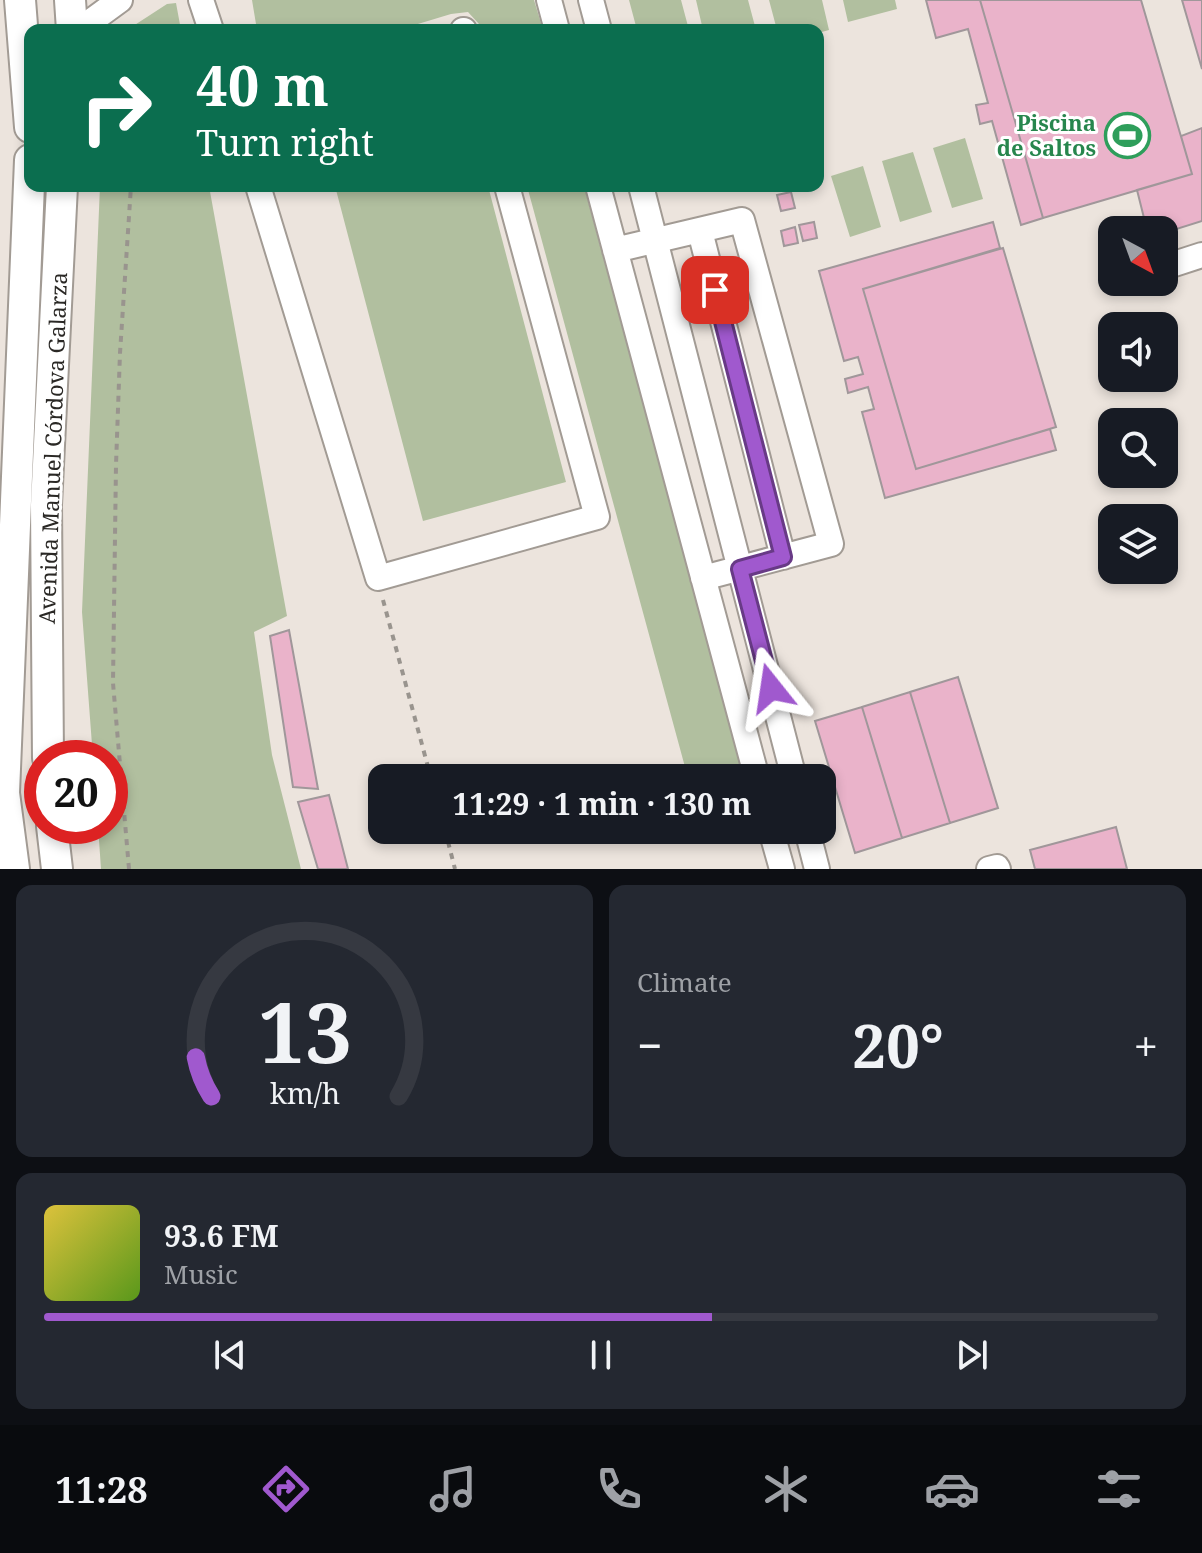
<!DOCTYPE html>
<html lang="en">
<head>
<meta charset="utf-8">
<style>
  :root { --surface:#171b24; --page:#242831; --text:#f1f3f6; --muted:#9ea1a6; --line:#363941; --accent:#a059ce }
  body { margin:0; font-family:"Noto Serif",serif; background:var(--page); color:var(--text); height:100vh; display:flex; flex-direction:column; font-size:30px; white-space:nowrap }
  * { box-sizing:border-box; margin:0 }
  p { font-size:26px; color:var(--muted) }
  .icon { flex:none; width:44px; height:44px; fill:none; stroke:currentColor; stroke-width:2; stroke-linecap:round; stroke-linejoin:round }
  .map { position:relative; height:869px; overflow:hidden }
  .panel { display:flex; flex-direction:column; gap:16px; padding:16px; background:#0d0f14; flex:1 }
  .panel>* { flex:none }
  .banner { position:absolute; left:24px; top:24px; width:800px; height:168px; border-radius:16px; box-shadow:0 4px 12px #0003; background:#0b6e4f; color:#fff; overflow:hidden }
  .needle { width:52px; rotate:139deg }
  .buttons { position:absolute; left:1098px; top:216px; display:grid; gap:16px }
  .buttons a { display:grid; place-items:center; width:80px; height:80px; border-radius:16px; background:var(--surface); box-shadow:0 4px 12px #0003; font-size:40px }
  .speed { position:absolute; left:24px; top:740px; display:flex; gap:16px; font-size:40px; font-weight:700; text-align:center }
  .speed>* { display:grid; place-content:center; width:104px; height:104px; border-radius:50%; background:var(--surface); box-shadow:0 4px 12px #0003; line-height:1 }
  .speed .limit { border:12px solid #d22; background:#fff; color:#111 }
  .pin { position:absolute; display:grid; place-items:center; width:68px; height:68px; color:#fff; margin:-34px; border-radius:16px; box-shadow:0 4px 12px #0006 }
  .me { position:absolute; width:88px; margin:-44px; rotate:345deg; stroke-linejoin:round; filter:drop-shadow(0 0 6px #0008) }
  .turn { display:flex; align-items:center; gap:28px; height:168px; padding:0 40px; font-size:36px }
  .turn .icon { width:104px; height:104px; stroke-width:2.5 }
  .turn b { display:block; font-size:56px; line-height:68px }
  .big { font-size:60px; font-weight:700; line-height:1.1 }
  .panel .widget { flex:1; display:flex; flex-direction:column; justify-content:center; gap:12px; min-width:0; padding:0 28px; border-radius:16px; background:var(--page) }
  .panel .dial { align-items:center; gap:0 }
  .dial svg { height:208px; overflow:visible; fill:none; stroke:var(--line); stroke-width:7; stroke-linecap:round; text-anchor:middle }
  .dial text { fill:var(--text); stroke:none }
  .song { display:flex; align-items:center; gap:24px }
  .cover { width:96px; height:96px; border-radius:12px; background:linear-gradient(135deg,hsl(50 70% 55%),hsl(90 70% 35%)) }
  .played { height:8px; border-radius:4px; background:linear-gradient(90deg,var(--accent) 60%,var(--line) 60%) }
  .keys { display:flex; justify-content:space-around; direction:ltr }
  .heat { display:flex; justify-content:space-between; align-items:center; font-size:44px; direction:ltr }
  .panel .tiles { flex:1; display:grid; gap:16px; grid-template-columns:1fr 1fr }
  .widget:last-child { grid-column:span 2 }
  .trip { position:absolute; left:368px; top:764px; width:468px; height:80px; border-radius:16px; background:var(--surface); box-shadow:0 4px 12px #0003; font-weight:700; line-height:80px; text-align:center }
  .dock { display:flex; height:128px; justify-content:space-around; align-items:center; background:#090b0e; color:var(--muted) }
  .dock .icon { width:56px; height:56px }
  .dock .active { color:var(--accent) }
  .dock b { font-size:36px; color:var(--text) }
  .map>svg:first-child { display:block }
  .green { fill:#b1bf9f }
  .building { fill:#eab3ca; stroke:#a0979a; stroke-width:2 }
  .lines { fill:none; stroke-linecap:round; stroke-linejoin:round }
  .minor-casing { stroke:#a29b94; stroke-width:28 }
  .major-casing { stroke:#a29b94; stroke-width:34 }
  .path { stroke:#99948e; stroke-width:4; stroke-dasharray:6 6; stroke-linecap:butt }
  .minor { stroke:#fff; stroke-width:24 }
  .major { stroke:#fff; stroke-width:30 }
  .route-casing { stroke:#683a86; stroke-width:20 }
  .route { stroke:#a059ce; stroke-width:14 }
  .labels { text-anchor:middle; stroke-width:6; stroke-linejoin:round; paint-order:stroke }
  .leisure-label { font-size:22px; font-weight:bold; fill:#27864d; stroke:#fff; text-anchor:end }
  .street-label { font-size:22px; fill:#2a2825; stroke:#fff }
</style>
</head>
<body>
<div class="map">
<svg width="1202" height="869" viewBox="0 0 1202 869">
  <rect width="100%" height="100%" fill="#ece4dd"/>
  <path class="green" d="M252 0H534L543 30H481L479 24 468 12 451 14 398 30H257Z
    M629 0H681L689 30H637Z
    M696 0H748L756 30H703Z
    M769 0H822L829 30 818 33V30H777Z
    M843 0H895L897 9 848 22Z
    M176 3 181 30H127L167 4Z
    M965 138 983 199 952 208 933 148Z
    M913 152 932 212 900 222 882 161Z
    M863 166 881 227 850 237 831 176Z
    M100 186H209L287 616 254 632 272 755 301 869H101L98 826H110V758H93L82 612Z
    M335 186H488L566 482 423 521Z
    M527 186H584L742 771 716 778H688Z"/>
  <path class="building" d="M926 0H980L1043 218 1021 225 992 121 980 124 976 105 988 103 968 29 936 38Z
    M980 0H1141L1192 174 1043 218Z
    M1182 0H1202V69Z
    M1202 128V221L1164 233V230H1147L1137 190 1192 174 1181 136Z
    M791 192 795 208 781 211 777 195Z
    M814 222 817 238 803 241 799 225Z
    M993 222 1000 248 863 289 916 469 1050 429 1056 450 885 498 862 412 874 409 868 387 848 393 845 379 863 374 858 357 844 361 819 271Z
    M795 227 798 243 784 246 781 231Z
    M1003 248 1056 427 916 469 863 289Z
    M289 630 318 789 293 787 270 636Z
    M958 677 998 808 950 823 910 692Z
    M910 692 950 823 902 838 862 707Z
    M862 707 902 838 855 853 815 721Z
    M329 795 348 869H318L298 802Z
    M1116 827 1127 869H1035L1030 850Z"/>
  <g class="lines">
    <defs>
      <path id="minor" d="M201 0 211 30
        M549 0 557 30
        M591 0 599 30
        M79 30 120 0
        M463 30H464
        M258 186 378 578 597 517 507 186
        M598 186 757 778
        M641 186 794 778
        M700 231 783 557
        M615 250 742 220 831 544 703 578
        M1168 266 1202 255
        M771 830 782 869
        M807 830 817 869
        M989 869 997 867 998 869"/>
      <path id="major" d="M20 0 30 127
        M70 0 72 30
        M48 758 46 505 62 186
        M52 826 57 869
        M14 869 4 793 30 160"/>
    </defs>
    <use href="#minor" class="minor-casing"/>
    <use href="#major" class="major-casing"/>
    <path class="path" d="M383 600 431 778
      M445 830 455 869
      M129 869 113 683 116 465 120 353 131 186"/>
    <use href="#minor" class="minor"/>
    <use href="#major" class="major"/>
  </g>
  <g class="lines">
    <defs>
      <path id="route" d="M715 290 783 557 740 569 771 688"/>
    </defs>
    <use href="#route" class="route-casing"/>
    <use href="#route" class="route"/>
  </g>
  <defs>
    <symbol id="stadium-ring" viewBox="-11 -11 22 22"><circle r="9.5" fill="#fff" stroke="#2e9e5b" stroke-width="1.5"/><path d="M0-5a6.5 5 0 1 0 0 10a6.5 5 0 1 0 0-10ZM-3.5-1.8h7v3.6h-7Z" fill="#2e9e5b"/></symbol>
  </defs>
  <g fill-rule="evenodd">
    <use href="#stadium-ring" x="1102" y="110" width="51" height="51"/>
  </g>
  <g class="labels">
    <g class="leisure-label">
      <text x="1096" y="131">Piscina<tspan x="1096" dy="25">de Saltos</tspan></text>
    </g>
    <g class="street-label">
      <text transform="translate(53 448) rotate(-88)" y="8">Avenida Manuel Córdova Galarza</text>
    </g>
  </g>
</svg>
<div class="buttons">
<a><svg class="needle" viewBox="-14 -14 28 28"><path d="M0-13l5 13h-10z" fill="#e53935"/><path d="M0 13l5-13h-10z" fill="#9ea1a6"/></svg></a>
<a><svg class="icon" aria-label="sound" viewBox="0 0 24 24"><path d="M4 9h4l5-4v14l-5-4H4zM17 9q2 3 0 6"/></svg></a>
<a><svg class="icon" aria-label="search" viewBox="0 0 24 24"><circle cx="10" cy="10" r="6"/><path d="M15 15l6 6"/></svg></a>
<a><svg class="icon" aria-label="layers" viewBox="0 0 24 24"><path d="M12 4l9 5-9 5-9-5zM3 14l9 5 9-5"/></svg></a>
</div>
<div class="speed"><div class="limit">20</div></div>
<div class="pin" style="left:715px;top:290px;background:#d93025"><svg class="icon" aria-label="arrive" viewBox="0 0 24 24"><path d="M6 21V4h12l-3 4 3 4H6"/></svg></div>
<svg class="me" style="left:771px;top:688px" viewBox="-20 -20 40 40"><path d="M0-17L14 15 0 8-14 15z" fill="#a059ce" stroke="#fff" stroke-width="4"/></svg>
<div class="trip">11:29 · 1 min · 130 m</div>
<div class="banner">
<div class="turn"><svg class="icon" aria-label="right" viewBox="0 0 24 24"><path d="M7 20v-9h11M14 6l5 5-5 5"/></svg><div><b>40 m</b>Turn right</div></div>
</div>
</div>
<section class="panel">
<div class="tiles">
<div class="widget dial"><svg viewBox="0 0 100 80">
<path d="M14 69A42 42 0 1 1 86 69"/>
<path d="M14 69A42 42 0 0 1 8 54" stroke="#a059ce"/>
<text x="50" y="56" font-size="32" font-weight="700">13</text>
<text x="50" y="72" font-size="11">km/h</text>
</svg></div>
<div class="widget"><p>Climate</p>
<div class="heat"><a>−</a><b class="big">20°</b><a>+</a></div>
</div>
<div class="widget">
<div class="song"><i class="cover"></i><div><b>93.6 FM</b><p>Music</p></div></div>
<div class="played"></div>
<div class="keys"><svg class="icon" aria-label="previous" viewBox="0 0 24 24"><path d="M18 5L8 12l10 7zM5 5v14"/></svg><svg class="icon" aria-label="pause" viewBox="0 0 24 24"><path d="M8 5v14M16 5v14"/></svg><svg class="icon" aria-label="next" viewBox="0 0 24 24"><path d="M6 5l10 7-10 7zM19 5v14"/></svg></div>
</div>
</div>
</section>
<nav class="dock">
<b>11:28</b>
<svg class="icon active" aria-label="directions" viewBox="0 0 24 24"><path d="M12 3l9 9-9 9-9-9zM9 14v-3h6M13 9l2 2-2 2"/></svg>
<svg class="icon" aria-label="music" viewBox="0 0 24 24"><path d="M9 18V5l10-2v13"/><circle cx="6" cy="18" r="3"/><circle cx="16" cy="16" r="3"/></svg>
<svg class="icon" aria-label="phone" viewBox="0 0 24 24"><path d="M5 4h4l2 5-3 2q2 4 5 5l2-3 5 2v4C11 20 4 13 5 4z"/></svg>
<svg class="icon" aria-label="climate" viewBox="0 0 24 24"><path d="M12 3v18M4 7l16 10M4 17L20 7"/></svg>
<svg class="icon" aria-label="car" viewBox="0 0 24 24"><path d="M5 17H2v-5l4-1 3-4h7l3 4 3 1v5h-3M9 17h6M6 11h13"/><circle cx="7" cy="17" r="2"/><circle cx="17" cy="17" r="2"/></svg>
<svg class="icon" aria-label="filters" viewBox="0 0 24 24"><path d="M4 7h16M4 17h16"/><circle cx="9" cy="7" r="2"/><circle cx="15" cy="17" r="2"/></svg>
</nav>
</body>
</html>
